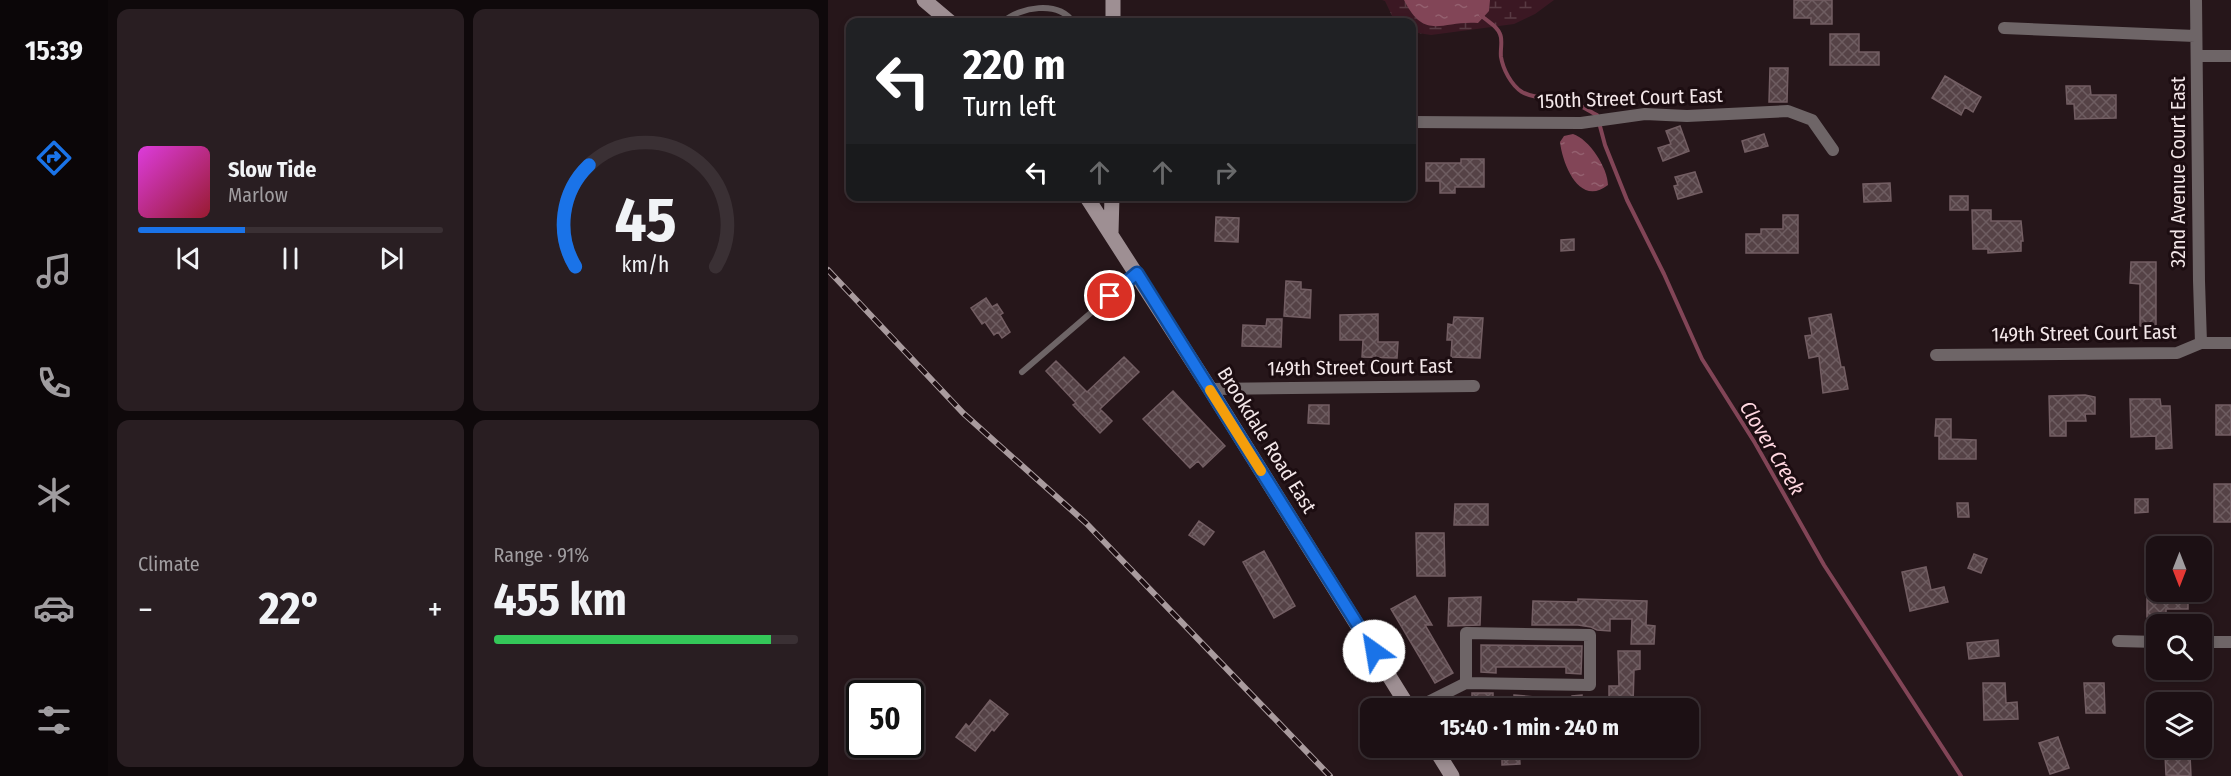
<!DOCTYPE html>
<html lang="en">
<head>
<meta charset="utf-8">
<style>
  :root { --surface:#1c1014; --page:#291e22; --text:#f1f3f6; --muted:#a09da0; --line:#3a3034; --accent:#1a73e8 }
  body { margin:0; font-family:"Fira Sans Condensed",sans-serif; background:var(--page); color:var(--text); height:100vh; display:flex; flex-direction:column; font-size:22px; white-space:nowrap }
  * { box-sizing:border-box; margin:0 }
  p { font-size:20px; color:var(--muted) }
  .icon { flex:none; width:33px; height:33px; fill:none; stroke:currentColor; stroke-width:2; stroke-linecap:round; stroke-linejoin:round }
  .map { position:relative; flex:1; overflow:hidden }
  .sheet { display:flex; flex-direction:column; gap:9px; padding:9px; background:#0f090b; width:720px }
  .sheet>* { flex:none }
  .banner { position:absolute; left:18px; top:18px; width:570px; height:183px; border-radius:12px; box-shadow:0 3px 9px #0003,0 0 0 2px var(--line); background:#202124; color:#fff; overflow:hidden }
  .needle { width:39px; rotate:180deg }
  .tools { position:absolute; left:1318px; top:536px; display:grid; gap:12px }
  .tools a { display:grid; place-items:center; width:66px; height:66px; border-radius:12px; background:var(--surface); box-shadow:0 3px 9px #0003,0 0 0 2px var(--line); font-size:30px }
  .speed { position:absolute; left:18px; top:680px; display:flex; gap:12px; font-size:30px; font-weight:700; text-align:center }
  .speed>* { display:grid; place-content:center; width:78px; height:78px; border-radius:50%; background:var(--surface); box-shadow:0 3px 9px #0003,0 0 0 2px var(--line); line-height:1 }
  .speed .limit { border:3px solid #111; border-radius:9px; background:#fff; color:#111 }
  .pin { position:absolute; display:grid; place-items:center; width:51px; height:51px; color:#fff; margin:-26px; border:3px solid #fff; border-radius:50%; box-shadow:0 2px 6px #0007 }
  .me { position:absolute; width:66px; margin:-33px; rotate:328deg; stroke-linejoin:round; filter:drop-shadow(0 0 4px #0008) }
  .turn { display:flex; align-items:center; gap:21px; height:126px; padding:0 18px; font-size:27px }
  .turn .icon { width:78px; height:78px; stroke-width:2.5 }
  .turn b { display:block; font-size:42px; line-height:51px }
  .lanes { display:flex; align-items:center; height:57px; padding:0 18px; background:#0003; justify-content:center; gap:30px; direction:ltr }
  .lanes .off { opacity:.35 }
  .big { font-size:45px; font-weight:700; line-height:1.1 }
  .sheet .tile { flex:1; display:flex; flex-direction:column; justify-content:center; gap:9px; min-width:0; padding:0 21px; border-radius:12px; background:var(--page) }
  .sheet .dial { align-items:center; gap:0 }
  .dial svg { height:156px; overflow:visible; fill:none; stroke:var(--line); stroke-width:7; stroke-linecap:round; text-anchor:middle }
  .dial text { fill:var(--text); stroke:none }
  .song { display:flex; align-items:center; gap:18px }
  .cover { width:72px; height:72px; border-radius:9px; background:linear-gradient(135deg,hsl(300 70% 55%),hsl(350 70% 35%)) }
  .played { height:6px; border-radius:3px; background:linear-gradient(90deg,var(--accent) 35%,var(--line) 35%) }
  .keys { display:flex; justify-content:space-around; direction:ltr }
  .heat { display:flex; justify-content:space-between; align-items:center; font-size:33px; direction:ltr }
  .charge { height:9px; border-radius:4px; background:linear-gradient(90deg,#34c759 91%,var(--line) 0) }
  .sheet .tiles { flex:1; display:grid; gap:9px; grid-template-columns:repeat(2,1fr) }
  .trip { position:absolute; left:532px; top:698px; width:339px; height:60px; border-radius:12px; background:var(--surface); box-shadow:0 3px 9px #0003,0 0 0 2px var(--line); font-weight:700; line-height:60px; text-align:center }
  main { display:flex; flex:1; min-height:0 }
  .tab-bar { display:flex; flex-direction:column; width:108px; justify-content:space-around; align-items:center; background:#0b0608; color:var(--muted) }
  .tab-bar .icon { width:42px; height:42px }
  .tab-bar .current { color:var(--accent) }
  .tab-bar b { font-size:27px; color:var(--text) }
  .map>svg:first-child { display:block }
  .wetland { fill:url(#wetland-marsh) }
  .water { fill:url(#water-ripples) }
  .lines { fill:none; stroke-linecap:round; stroke-linejoin:round }
  .stream { stroke:#824557; stroke-width:4 }
  .building { fill:url(#building-cross-hatch); stroke:#735e63; stroke-width:1.5 }
  .lane { stroke:#6e6567; stroke-width:6 }
  .street { stroke:#6e6567; stroke-width:12 }
  .secondary { stroke:#9e8f93; stroke-width:15 }
  .rail-casing { stroke:#a99b9e; stroke-width:6 }
  .rail { stroke:#1c0d11; stroke-width:4; stroke-dasharray:11; stroke-linecap:butt }
  .route-casing { stroke:#114b97; stroke-width:15 }
  .route { stroke:#1a73e8; stroke-width:10 }
  .slow { stroke:#f59e0b; stroke-width:10 }
  .labels { text-anchor:middle; stroke-width:6; stroke-linejoin:round; paint-order:stroke }
  .street-label { font-size:20px; fill:#f3e7e9; stroke:#1c0d11 }
  .water-label { font-size:21px; font-style:italic; fill:#ffd7e0; stroke:#1c0d11 }
</style>
</head>
<body>
<main>
<nav class="tab-bar">
<b>15:39</b>
<svg class="icon current" aria-label="directions" viewBox="0 0 24 24"><path d="M12 3l9 9-9 9-9-9zM9 14v-3h6M13 9l2 2-2 2"/></svg>
<svg class="icon" aria-label="music" viewBox="0 0 24 24"><path d="M9 18V5l10-2v13"/><circle cx="6" cy="18" r="3"/><circle cx="16" cy="16" r="3"/></svg>
<svg class="icon" aria-label="phone" viewBox="0 0 24 24"><path d="M5 4h4l2 5-3 2q2 4 5 5l2-3 5 2v4C11 20 4 13 5 4z"/></svg>
<svg class="icon" aria-label="climate" viewBox="0 0 24 24"><path d="M12 3v18M4 7l16 10M4 17L20 7"/></svg>
<svg class="icon" aria-label="car" viewBox="0 0 24 24"><path d="M5 17H2v-5l4-1 3-4h7l3 4 3 1v5h-3M9 17h6M6 11h13"/><circle cx="7" cy="17" r="2"/><circle cx="17" cy="17" r="2"/></svg>
<svg class="icon" aria-label="filters" viewBox="0 0 24 24"><path d="M4 7h16M4 17h16"/><circle cx="9" cy="7" r="2"/><circle cx="15" cy="17" r="2"/></svg>
</nav>
<section class="sheet">
<div class="tiles">
<div class="tile">
<div class="song"><i class="cover"></i><div><b>Slow Tide</b><p>Marlow</p></div></div>
<div class="played"></div>
<div class="keys"><svg class="icon" aria-label="previous" viewBox="0 0 24 24"><path d="M18 5L8 12l10 7zM5 5v14"/></svg><svg class="icon" aria-label="pause" viewBox="0 0 24 24"><path d="M8 5v14M16 5v14"/></svg><svg class="icon" aria-label="next" viewBox="0 0 24 24"><path d="M6 5l10 7-10 7zM19 5v14"/></svg></div>
</div>
<div class="tile dial"><svg viewBox="0 0 100 80">
<path d="M14 69A42 42 0 1 1 86 69"/>
<path d="M14 69A42 42 0 0 1 21 17" stroke="#1a73e8"/>
<text x="50" y="56" font-size="32" font-weight="700">45</text>
<text x="50" y="72" font-size="11">km/h</text>
</svg></div>
<div class="tile"><p>Climate</p>
<div class="heat"><a>−</a><b class="big">22°</b><a>+</a></div>
</div>
<div class="tile"><p>Range · 91%</p><b class="big">455 km</b><div class="charge"></div></div>
</div>
</section>
<div class="map">
<svg width="1403" height="776" viewBox="0 0 1403 776">
  <defs>
    <pattern id="wetland-marsh" width="20" height="14" patternUnits="userSpaceOnUse" patternTransform="scale(1.5)"><rect width="20" height="14" fill="#3b1823"/><path d="M1 5h8M5 5V1M11 12h8M15 12V8" fill="none" stroke="#583a43"/></pattern>
    <pattern id="water-ripples" width="26" height="14" patternUnits="userSpaceOnUse" patternTransform="scale(1.5)"><rect width="26" height="14" fill="#824557"/><path d="M2 4q2-2 4 0t4 0M15 11q2-2 4 0t4 0" fill="none" stroke="#94606f"/></pattern>
    <pattern id="building-cross-hatch" width="8" height="8" patternUnits="userSpaceOnUse" patternTransform="scale(1.5)"><rect width="8" height="8" fill="#554246"/><path d="M0 0l8 8M0 8l8-8" fill="none" stroke="#6e5d61"/></pattern>
  </defs>
  <rect width="100%" height="100%" fill="#26161a"/>
  <path class="wetland" d="M554 0H726L707 14 686 24 603 35 584 32V22H567L557 1Z"/>
  <path class="water" d="M576 0H662L661 11 650 23C614 20 597 42 576 0Z
    M745 134C761 139 780 168 780 185 752 207 735 166 732 142L736 136Z"/>
  <g class="lines">
    <path class="stream" d="M653 15C659 22 669 25 672 34 675 40 672 50 673 57 675 69 683 85 694 92 709 100 728 98 744 102 753 105 761 111 769 115L777 145 799 200 836 274 874 359 927 443 996 565 1133 776"/>
  </g>
  <path class="building" d="M966 0H1004V24H983V18H966Z
    M1002 34H1031V52H1051V65H1002Z
    M942 68H960L959 102H941Z
    M1117 76 1153 97 1145 112 1137 107 1133 115 1104 98Z
    M1238 86H1262L1263 95H1288V118L1247 119 1246 104H1239Z
    M852 126 861 151 835 161 830 148 843 144 838 131Z
    M936 134 940 146 917 152 914 141Z
    M633 159H656V187H627V193H612V181H598V163H633Z
    M867 172 874 192 850 199 846 186 850 185 847 177Z
    M1062 183 1063 201 1036 202 1035 184Z
    M1122 196H1140V210H1122Z
    M1144 210H1163V221H1193L1195 241H1193V251L1160 253V249H1145Z
    M955 215H970V253H918V234H933V229H955Z
    M388 217 411 218 410 242 387 241Z
    M746 239V250L733 251V240Z
    M1303 262H1328V326H1312V284L1302 283Z
    M458 281 473 282V289L483 290 482 318 456 316Z
    M158 298 164 307 169 304 175 313 172 315 182 332 174 338 170 332 166 335 157 322 154 324 143 308Z
    M550 314V342H570L569 358 534 357 535 340H512V315Z
    M1003 314 1013 367H1016L1020 389 995 393 991 356 981 358 977 336 984 335 981 318Z
    M626 317 655 318 652 358 623 357 624 340H619L620 324 625 325Z
    M439 319H454L453 347 414 346 415 325 438 326Z
    M296 357 311 372 272 409 284 421 272 433 245 405 248 403 218 371 228 361 259 392Z
    M345 391 397 446 375 467 370 461 362 468 315 419Z
    M1257 395 1267 397V414H1257L1258 421H1238V436H1222L1221 396Z
    M1302 399H1332L1333 406H1342L1344 448 1328 449V436L1303 437Z
    M481 405H501V424L480 423Z
    M1388 405H1403V435H1388Z
    M1108 419H1123V439L1148 440V459H1111V436H1107Z
    M1386 484H1403V522H1386Z
    M1307 499H1320V512L1307 513Z
    M1129 503H1140L1141 517H1130Z
    M627 504H660V525H626Z
    M371 521 386 532 376 545 361 535Z
    M588 533H616L617 576H589Z
    M436 551 467 606 446 618 415 562Z
    M1146 554 1159 559 1153 573 1140 568Z
    M1098 567 1103 590 1116 587 1120 602 1082 611 1074 572Z
    M1319 591H1360V609H1338V617H1319Z
    M587 596 604 625H597L625 673 607 683 563 609Z
    M653 597 652 625 620 626 621 598Z
    M750 599 819 601 818 625 827 626 826 644H803L804 619H782V631L769 630 763 627 750 625H704L705 601 750 602Z
    M1170 640 1171 656 1141 659 1139 643Z
    M653 645 754 646 753 674 738 673V667H668V673L653 672Z
    M790 651H812V669L806 670 805 705H802V708H781V686H791Z
    M1155 683H1177L1178 703 1189 702 1190 719 1156 720Z
    M1256 683H1276L1277 713H1258Z
    M1371 691V702H1332V692Z
    M644 693H665V708H644Z
    M686 695 718 698H744V696L754 695V708H686Z
    M162 700 180 714 166 731 164 729 147 751 128 737 138 724 141 727Z
    M1230 737 1241 768 1222 774 1211 743Z
    M674 747H691L692 764 674 765Z
    M1337 755H1362L1363 776 1338 775Z"/>
  <g class="lines">
    <path class="lane" d="M175 22C192 7 230 0 245 22
      M194 372 308 274"/>
    <path class="street" d="M1368 0 1371 281 1373 343
      M1176 28 1367 36
      M1369 56H1403
      M584 122 753 123 817 114 859 116 960 111 984 120 1005 150
      M1108 355 1349 353 1373 343H1403
      M382 389 646 386
      M1290 641 1329 642
      M1374 642H1403
      M588 708 638 683 762 685V635L638 633V683"/>
    <path class="secondary" d="M96 0 122 22
      M285 22V0
      M258 196 382 389 581 708
      M283 233 284 196
      M606 747 624 776"/>
    <defs>
      <path id="rail" d="M0 270 135 413 258 523 502 776"/>
    </defs>
    <use href="#rail" class="rail-casing"/>
    <use href="#rail" class="rail"/>
  </g>
  <g class="lines">
    <defs>
      <path id="route" d="M282 296 309 273 546 651"/>
    </defs>
    <use href="#route" class="route-casing"/>
    <use href="#route" class="route"/>
    <path class="slow" d="M382 390 433 471"/>
  </g>
  <g class="labels">
    <g class="street-label">
      <text transform="translate(802 98) rotate(-2)" y="7">150th Street Court East</text>
      <text transform="translate(1350 172) rotate(-90)" y="7">32nd Avenue Court East</text>
      <text transform="translate(1256 333) rotate(-1)" y="7">149th Street Court East</text>
      <text transform="translate(532 367) rotate(-1)" y="7">149th Street Court East</text>
      <text transform="translate(439 440) rotate(58)" y="7">Brookdale Road East</text>
    </g>
    <g class="water-label">
      <text transform="translate(944 448) rotate(59)" y="7">Clover Creek</text>
    </g>
  </g>
</svg>
<div class="tools">
<a><svg class="needle" viewBox="-14 -14 28 28"><path d="M0-13l5 13h-10z" fill="#e53935"/><path d="M0 13l5-13h-10z" fill="#a09da0"/></svg></a>
<a><svg class="icon" aria-label="search" viewBox="0 0 24 24"><circle cx="10" cy="10" r="6"/><path d="M15 15l6 6"/></svg></a>
<a><svg class="icon" aria-label="layers" viewBox="0 0 24 24"><path d="M12 4l9 5-9 5-9-5zM3 14l9 5 9-5"/></svg></a>
</div>
<div class="speed"><div class="limit">50</div></div>
<div class="pin" style="left:282px;top:296px;background:#d93025"><svg class="icon" aria-label="arrive" viewBox="0 0 24 24"><path d="M6 21V4h12l-3 4 3 4H6"/></svg></div>
<svg class="me" style="left:546px;top:651px" viewBox="-20 -20 40 40"><circle r="19" fill="#fff"/><path d="M0-13L10 11 0 6-10 11z" fill="#1a73e8"/></svg>
<div class="trip">15:40 · 1 min · 240 m</div>
<div class="banner">
<div class="turn"><svg class="icon" aria-label="left" viewBox="0 0 24 24"><path d="M17 20v-9H6M10 6l-5 5 5 5"/></svg><div><b>220 m</b>Turn left</div></div>
<div class="lanes"><svg class="icon" aria-label="left" viewBox="0 0 24 24"><path d="M17 20v-9H6M10 6l-5 5 5 5"/></svg><svg class="icon off" aria-label="ahead" viewBox="0 0 24 24"><path d="M12 20V5M6 11l6-6 6 6"/></svg><svg class="icon off" aria-label="ahead" viewBox="0 0 24 24"><path d="M12 20V5M6 11l6-6 6 6"/></svg><svg class="icon off" aria-label="right" viewBox="0 0 24 24"><path d="M7 20v-9h11M14 6l5 5-5 5"/></svg></div>
</div>
</div>
</main>
</body>
</html>
